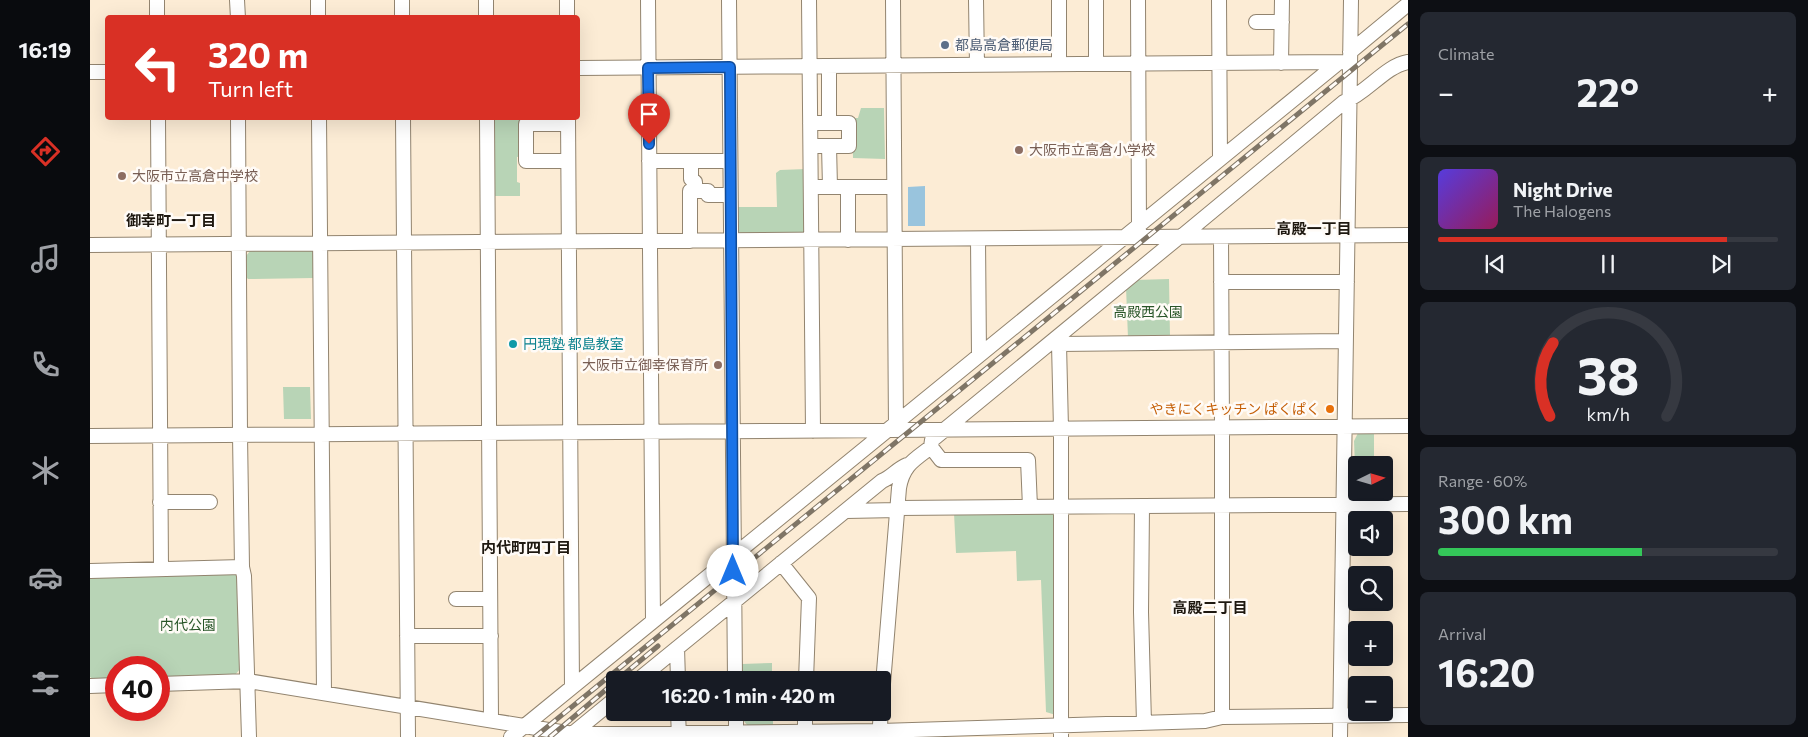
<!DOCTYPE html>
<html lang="en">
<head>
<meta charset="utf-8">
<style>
  :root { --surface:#171b24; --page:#242831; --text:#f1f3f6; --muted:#9ea1a6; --line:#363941; --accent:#d93025 }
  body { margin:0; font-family:Commissioner,"Noto Sans JP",sans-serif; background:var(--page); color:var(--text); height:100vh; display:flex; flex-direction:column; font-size:19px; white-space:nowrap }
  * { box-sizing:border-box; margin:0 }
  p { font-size:16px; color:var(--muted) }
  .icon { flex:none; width:28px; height:28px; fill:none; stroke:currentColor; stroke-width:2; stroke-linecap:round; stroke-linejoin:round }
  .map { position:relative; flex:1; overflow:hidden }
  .panel { display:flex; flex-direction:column; gap:12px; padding:12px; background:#0d0f14; width:400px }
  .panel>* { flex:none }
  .banner { position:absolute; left:15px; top:15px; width:475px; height:105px; border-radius:5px; box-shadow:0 5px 20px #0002; background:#d93025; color:#fff; overflow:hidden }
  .needle { width:32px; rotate:85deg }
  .controls { position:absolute; left:1258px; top:456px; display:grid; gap:10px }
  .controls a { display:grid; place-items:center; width:45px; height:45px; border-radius:5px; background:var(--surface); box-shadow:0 5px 20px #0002; font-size:25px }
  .speed { position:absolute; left:15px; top:656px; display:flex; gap:10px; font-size:25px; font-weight:700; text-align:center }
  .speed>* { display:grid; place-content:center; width:65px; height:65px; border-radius:50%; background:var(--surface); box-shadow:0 5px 20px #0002; line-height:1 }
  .speed .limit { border:8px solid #d22; background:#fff; color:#111 }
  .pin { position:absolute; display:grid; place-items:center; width:42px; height:42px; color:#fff; margin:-51px -21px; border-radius:50% 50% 50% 0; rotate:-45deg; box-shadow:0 0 5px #0007 }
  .pin .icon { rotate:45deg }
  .me { position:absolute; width:55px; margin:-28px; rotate:0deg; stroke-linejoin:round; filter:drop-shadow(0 0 4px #0008) }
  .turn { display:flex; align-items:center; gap:18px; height:105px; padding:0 20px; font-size:22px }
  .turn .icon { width:65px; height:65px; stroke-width:2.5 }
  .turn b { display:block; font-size:35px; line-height:42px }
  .big { font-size:38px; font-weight:700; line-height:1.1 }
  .panel .widget { flex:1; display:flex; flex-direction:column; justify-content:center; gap:8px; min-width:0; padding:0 18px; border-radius:8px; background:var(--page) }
  .panel .dial { align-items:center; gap:0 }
  .dial svg { height:130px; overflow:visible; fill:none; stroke:var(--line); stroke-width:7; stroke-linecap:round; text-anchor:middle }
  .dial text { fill:var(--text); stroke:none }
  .song { display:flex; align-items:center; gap:15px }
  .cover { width:60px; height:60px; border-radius:8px; background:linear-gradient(135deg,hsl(250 70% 55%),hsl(330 70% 35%)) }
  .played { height:5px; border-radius:2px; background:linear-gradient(90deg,var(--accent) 85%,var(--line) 85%) }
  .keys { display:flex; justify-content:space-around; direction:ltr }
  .heat { display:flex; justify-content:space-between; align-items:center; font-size:28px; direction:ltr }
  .charge { height:8px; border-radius:4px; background:linear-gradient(90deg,#34c759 60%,var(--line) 0) }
  .trip { position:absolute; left:516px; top:671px; width:285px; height:50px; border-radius:5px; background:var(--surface); box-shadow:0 5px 20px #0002; font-weight:700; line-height:50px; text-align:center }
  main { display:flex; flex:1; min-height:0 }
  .tab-bar { display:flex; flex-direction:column; width:90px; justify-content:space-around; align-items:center; background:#090b0e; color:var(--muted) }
  .tab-bar .icon { width:35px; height:35px }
  .tab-bar .current { color:var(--accent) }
  .tab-bar b { font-size:22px; color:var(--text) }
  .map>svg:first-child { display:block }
  .green { fill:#b8d4b6 }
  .water { fill:#99c4dd }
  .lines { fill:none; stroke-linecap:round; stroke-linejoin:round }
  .minor-casing { stroke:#92846f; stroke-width:16 }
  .minor { stroke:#fff; stroke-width:14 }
  .rail-casing { stroke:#7f7566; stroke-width:5 }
  .rail { stroke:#fffbf7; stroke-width:3; stroke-dasharray:9; stroke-linecap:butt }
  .route-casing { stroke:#114b97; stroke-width:12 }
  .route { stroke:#1a73e8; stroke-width:9 }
  .service-dot { fill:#5c6f8a; stroke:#fffbf7; stroke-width:2 }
  .education-dot { fill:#8d6e63; stroke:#fffbf7; stroke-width:2 }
  .culture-dot { fill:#0f9aa8; stroke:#fffbf7; stroke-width:2 }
  .food-dot { fill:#e8710a; stroke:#fffbf7; stroke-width:2 }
  .labels { text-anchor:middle; stroke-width:5; stroke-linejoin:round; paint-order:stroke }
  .service-label { font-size:14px; fill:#4e5e75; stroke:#fffbf7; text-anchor:start }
  .education-label { font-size:14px; fill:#785e54; stroke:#fffbf7; text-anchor:start }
  .park-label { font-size:14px; fill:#295528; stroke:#fffbf7 }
  .culture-label { font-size:14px; fill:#0d838f; stroke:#fffbf7; text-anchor:start }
  .food-label { font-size:14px; fill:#c56008; stroke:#fffbf7; text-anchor:end }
  .neighbourhood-label { font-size:15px; font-weight:bold; fill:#1e1810; stroke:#fffbf7 }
</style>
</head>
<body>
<main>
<nav class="tab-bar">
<b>16:19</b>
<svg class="icon current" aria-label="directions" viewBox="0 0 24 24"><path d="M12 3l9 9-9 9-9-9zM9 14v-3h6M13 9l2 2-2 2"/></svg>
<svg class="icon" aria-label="music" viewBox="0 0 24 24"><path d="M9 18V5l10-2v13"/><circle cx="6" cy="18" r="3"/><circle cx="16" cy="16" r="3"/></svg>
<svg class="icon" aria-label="phone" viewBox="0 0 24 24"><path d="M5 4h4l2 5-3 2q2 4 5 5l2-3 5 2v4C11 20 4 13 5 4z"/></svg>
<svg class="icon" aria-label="climate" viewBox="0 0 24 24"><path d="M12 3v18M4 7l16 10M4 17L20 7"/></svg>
<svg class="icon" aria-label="car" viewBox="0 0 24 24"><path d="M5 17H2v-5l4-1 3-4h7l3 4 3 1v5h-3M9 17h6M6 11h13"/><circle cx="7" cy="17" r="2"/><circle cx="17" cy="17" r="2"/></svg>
<svg class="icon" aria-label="filters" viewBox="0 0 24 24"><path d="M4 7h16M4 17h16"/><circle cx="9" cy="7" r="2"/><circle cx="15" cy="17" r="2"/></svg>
</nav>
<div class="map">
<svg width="1318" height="737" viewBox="0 0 1318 737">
  <rect width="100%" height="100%" fill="#fcecd5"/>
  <path class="green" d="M771 108H794L795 159 763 158 762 118H768Z
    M403 118H471L433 121V156L427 157V182L430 183V196H404Z
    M716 169 717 229 712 233 652 234 647 230V207H687L686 173 690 170Z
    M221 250 223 252V278L158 279 157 278 156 256 160 251Z
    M1079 279 1080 337 1038 338 1036 287 1045 280Z
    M193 387H220L221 419H194Z
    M1268 433H1284V465H1266V491L1264 441Z
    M960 510 965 516 969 716 956 712 951 580 927 581 926 551 866 553 864 513Z
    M143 572 148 577 150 669 145 675 69 677V668H26V678L3 679 0 677V577Z
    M682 663V680H652V664Z
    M653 713H683V726H658L653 720Z"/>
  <path class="water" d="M835 186V226H818V187Z"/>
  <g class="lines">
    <defs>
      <path id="minor" d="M67 0V18
        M147 0 148 18
        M228 0V18
        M312 0V18
        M396 0V18
        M477 0V18
        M558 0 563 621
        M639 0 645 680
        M719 0 723 431
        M803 0 806 429
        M886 0 887 65
        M969 0V64
        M1048 0 1049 229
        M1129 0 1130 159
        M1006 1V64
        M1166 22H1192
        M1260 52 1318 4
        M1191 63 1192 0
        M739 66V123
        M488 68 1260 62
        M0 72H18
        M68 118 71 569
        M148 118 150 435 152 567 154 576 159 737
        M229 118 234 693
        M313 118 318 737
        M397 118 401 720
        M478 118 482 687
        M720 123H759V146H721
        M478 124H436V161H478
        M739 146 740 187
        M559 161H640
        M601 161V179L605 182V191
        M721 187H804
        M758 187V240
        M1091 237 1254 102C1277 93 1295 66 1318 62
        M1131 237 1132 428V717
        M888 239 889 355
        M600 241V191H618V195H640
        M0 245 1318 235
        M1131 282H1257
        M967 338 969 344 971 429V737
        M969 344 1256 341
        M0 436 1318 426
        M841 447 851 460H938L940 507
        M70 502H120
        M1052 506 1051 612 1054 723
        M808 508 1318 504
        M756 511 808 510
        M691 563 719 598 716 680
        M0 571 152 567
        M366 599H400
        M317 636H401
        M587 648 588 680
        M548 680 792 481C802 477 807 469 817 465
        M69 684 158 681 483 734 790 731 1115 721 1132 717 1318 715
        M0 686 26 685
        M792 696 809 488C813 465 824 460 841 447L842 440 1089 237
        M588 712 589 737
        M646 712V737
        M715 732V712
        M481 735 525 699
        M421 737 1248 63
        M789 737 791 712
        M1250 737 1261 0"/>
    </defs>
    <use href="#minor" class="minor-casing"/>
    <use href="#minor" class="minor"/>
    <defs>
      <path id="rail" d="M527 680 568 646
        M445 737 1318 24
        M460 737 525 682"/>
    </defs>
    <use href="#rail" class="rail-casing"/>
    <use href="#rail" class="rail"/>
  </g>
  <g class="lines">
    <defs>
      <path id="route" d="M559 144 558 68 640 67 643 571"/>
    </defs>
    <use href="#route" class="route-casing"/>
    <use href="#route" class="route"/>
  </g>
  <circle class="service-dot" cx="855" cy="45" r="5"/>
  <g class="education-dot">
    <circle cx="929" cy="150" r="5"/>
    <circle cx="32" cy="176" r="5"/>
    <circle cx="628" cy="365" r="5"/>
  </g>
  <circle class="culture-dot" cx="423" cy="344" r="5"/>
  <circle class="food-dot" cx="1240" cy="409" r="5"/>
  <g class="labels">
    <g class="service-label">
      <text x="865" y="50">都島高倉郵便局</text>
    </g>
    <g class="education-label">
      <text x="939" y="155">大阪市立高倉小学校</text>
      <text x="42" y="181">大阪市立高倉中学校</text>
      <text x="618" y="370" text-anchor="end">大阪市立御幸保育所</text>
    </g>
    <g class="park-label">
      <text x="1058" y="317">高殿西公園</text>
      <text x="98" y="630">内代公園</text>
    </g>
    <g class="culture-label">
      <text x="433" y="349">円現塾 都島教室</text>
    </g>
    <g class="food-label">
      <text x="1230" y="414">やきにくキッチン ぱくぱく</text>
    </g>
    <g class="neighbourhood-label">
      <text x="81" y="226">御幸町一丁目</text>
      <text x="1224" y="234">高殿一丁目</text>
      <text x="436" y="553">内代町四丁目</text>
      <text x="1120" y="613">高殿二丁目</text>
    </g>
  </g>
</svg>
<div class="controls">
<a><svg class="needle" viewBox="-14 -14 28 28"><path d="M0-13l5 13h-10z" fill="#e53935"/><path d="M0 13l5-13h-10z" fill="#9ea1a6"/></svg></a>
<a><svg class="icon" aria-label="sound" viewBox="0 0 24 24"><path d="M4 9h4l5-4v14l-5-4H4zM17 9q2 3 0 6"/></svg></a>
<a><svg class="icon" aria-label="search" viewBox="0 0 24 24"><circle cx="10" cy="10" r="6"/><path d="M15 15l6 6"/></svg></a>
<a>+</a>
<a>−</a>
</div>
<div class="speed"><div class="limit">40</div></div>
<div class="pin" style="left:559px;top:144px;background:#d93025"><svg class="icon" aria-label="arrive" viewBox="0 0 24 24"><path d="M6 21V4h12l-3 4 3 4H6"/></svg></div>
<svg class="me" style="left:643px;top:571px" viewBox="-20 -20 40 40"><circle r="19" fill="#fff"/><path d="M0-13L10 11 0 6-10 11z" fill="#1a73e8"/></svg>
<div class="trip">16:20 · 1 min · 420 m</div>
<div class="banner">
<div class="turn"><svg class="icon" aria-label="left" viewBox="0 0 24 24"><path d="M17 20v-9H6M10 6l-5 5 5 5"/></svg><div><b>320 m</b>Turn left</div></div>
</div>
</div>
<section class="panel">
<div class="widget"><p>Climate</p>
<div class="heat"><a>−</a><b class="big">22°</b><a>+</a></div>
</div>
<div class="widget">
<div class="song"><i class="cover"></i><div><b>Night Drive</b><p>The Halogens</p></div></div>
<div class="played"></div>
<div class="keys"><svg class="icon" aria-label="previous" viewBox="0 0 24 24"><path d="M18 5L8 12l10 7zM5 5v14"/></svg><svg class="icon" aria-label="pause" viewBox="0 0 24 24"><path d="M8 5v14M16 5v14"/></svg><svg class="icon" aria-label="next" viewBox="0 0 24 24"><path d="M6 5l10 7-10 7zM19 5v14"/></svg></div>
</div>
<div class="widget dial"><svg viewBox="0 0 100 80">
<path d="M14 69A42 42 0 1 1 86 69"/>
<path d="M14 69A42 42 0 0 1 16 24" stroke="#d93025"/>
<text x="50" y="56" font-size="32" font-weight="700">38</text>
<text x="50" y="72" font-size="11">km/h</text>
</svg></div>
<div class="widget"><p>Range · 60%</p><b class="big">300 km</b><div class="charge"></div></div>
<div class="widget"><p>Arrival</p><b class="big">16:20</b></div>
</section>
</main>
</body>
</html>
